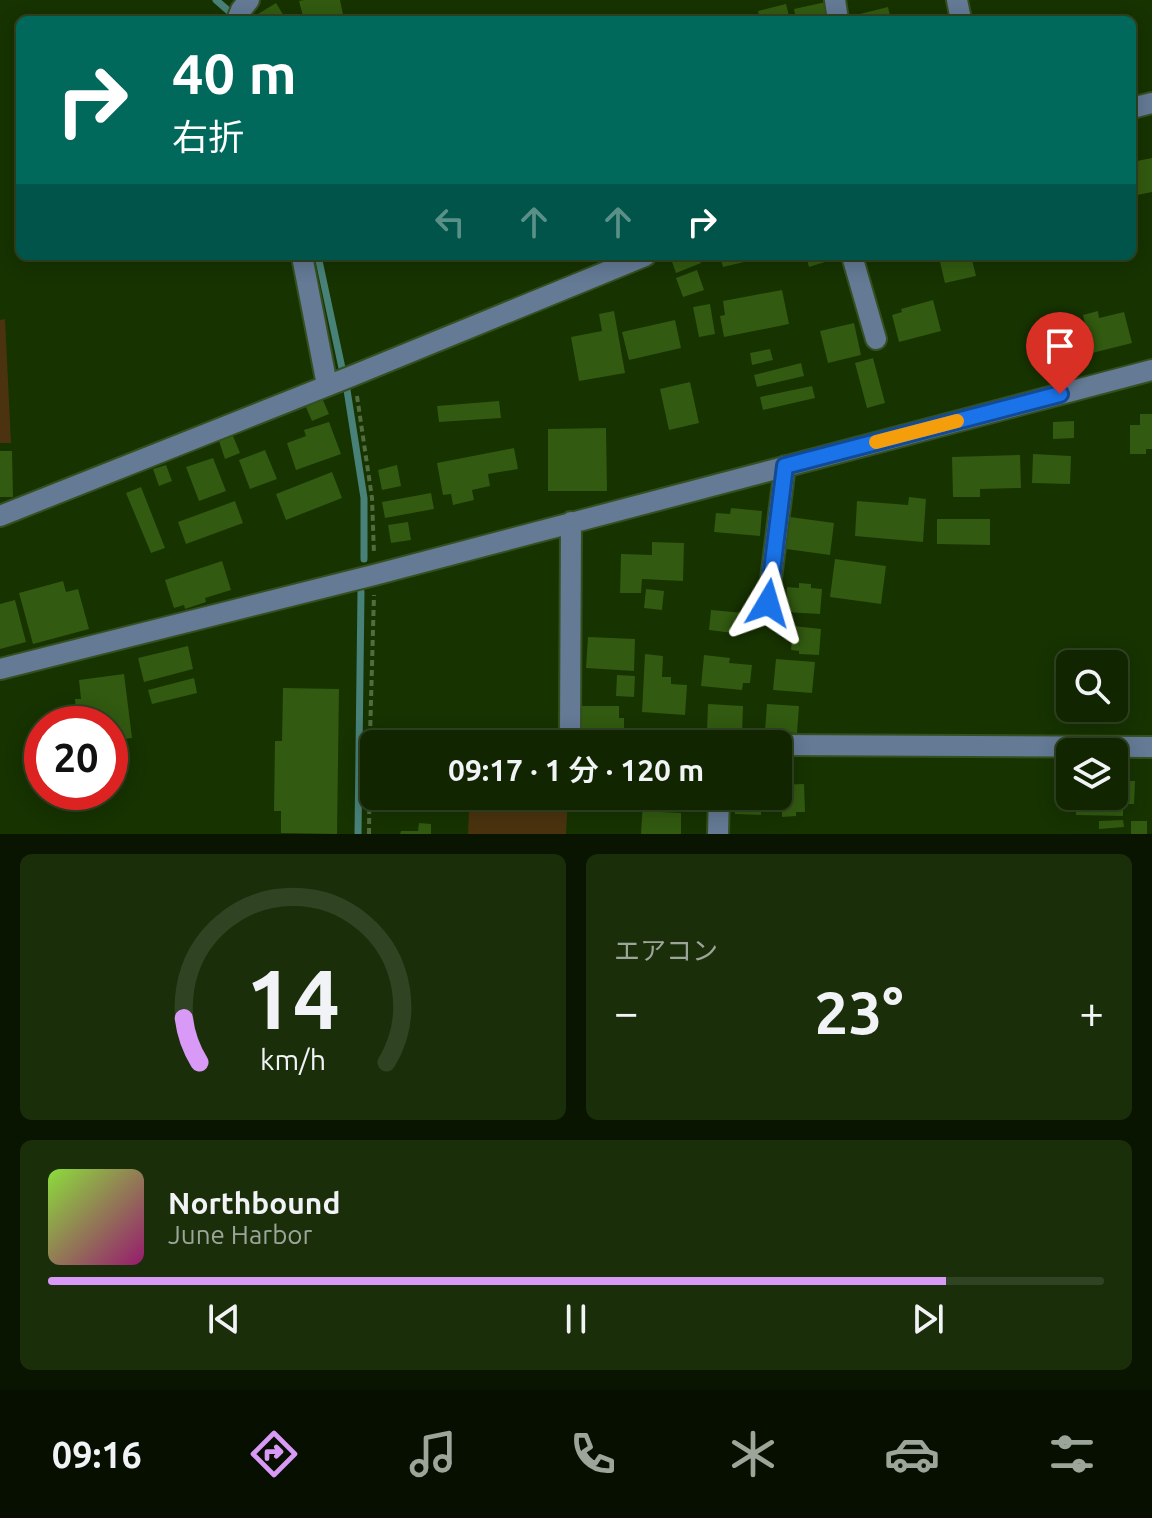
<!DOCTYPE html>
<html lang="ja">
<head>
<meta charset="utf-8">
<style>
  :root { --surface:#112600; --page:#1a2e0a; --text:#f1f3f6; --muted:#9ca599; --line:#304322; --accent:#d99af7 }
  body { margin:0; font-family:Ubuntu,"Noto Sans JP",sans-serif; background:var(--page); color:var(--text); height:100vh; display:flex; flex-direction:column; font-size:30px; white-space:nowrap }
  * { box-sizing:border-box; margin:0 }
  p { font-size:26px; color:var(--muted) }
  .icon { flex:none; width:44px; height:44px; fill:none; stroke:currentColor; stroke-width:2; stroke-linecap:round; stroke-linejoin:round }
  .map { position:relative; height:834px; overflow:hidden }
  .side { display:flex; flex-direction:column; gap:20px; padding:20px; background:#091500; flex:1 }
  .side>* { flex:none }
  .guide { position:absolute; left:16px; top:16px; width:1120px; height:244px; border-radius:12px; box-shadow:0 4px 20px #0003,0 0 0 2px var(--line); background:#00695c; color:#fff; overflow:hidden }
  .buttons { position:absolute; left:1056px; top:650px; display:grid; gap:16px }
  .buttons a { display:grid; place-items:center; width:72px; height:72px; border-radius:12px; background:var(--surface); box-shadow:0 4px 20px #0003,0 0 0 2px var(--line); font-size:40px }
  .speed { position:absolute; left:24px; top:706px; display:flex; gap:16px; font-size:40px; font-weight:700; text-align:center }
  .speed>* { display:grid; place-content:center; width:104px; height:104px; border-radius:50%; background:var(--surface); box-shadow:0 4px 20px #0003,0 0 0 2px var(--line); line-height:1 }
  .speed .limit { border:12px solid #d22; background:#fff; color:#111 }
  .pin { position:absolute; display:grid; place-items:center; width:68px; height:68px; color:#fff; margin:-82px -34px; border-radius:50% 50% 50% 0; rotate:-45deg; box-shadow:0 0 8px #0007 }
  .pin .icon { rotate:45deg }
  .me { position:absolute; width:88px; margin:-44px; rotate:7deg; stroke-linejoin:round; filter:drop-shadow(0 0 6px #0008) }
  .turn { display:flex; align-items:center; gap:28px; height:168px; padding:0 24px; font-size:36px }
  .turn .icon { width:104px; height:104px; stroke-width:2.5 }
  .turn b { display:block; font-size:56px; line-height:68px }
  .lanes { display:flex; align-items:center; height:76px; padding:0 24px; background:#0003; justify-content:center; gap:40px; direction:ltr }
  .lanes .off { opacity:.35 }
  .big { font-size:60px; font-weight:600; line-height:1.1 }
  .side .widget { flex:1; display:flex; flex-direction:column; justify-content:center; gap:12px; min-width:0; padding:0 28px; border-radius:12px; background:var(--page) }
  .side .dial { align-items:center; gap:0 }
  .dial svg { height:208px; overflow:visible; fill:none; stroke:var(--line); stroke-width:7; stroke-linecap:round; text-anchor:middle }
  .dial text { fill:var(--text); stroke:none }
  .song { display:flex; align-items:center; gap:24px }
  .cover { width:96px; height:96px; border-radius:12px; background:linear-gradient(135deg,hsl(90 70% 55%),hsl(320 70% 35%)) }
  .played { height:8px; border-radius:4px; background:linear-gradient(90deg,var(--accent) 85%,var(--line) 85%) }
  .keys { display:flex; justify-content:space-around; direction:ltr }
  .heat { display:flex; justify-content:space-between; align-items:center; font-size:44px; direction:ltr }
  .side .tiles { flex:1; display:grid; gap:20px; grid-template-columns:1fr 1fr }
  .widget:last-child { grid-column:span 2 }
  .trip { position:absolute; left:360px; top:730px; width:432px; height:80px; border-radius:12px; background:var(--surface); box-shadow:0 4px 20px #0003,0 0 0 2px var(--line); font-weight:600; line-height:80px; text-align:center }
  .dock { display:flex; height:128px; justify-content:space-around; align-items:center; background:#070f00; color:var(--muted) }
  .dock .icon { width:56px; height:56px }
  .dock .active { color:var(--accent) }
  .dock b { font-size:36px; color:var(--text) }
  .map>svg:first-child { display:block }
  .green { fill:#4b330f }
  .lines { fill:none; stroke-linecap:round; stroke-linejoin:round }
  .stream { stroke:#488178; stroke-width:7 }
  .building { fill:#325a10 }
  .minor-casing { stroke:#355020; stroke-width:24 }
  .path { stroke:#526b3f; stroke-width:4; stroke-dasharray:6 4; stroke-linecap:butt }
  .minor { stroke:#647a95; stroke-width:20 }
  .route-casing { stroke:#114b97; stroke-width:20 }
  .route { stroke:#1a73e8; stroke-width:14 }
  .slow { stroke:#f59e0b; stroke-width:14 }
</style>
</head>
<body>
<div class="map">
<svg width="1152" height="834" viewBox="0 0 1152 834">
  <rect width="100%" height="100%" fill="#173300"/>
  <path class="green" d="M5 319 11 443H0V320Z
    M502 796H568L566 834H468L469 811 496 808Z"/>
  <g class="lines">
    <path class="stream" d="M216 0 231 13
      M318 256 342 368
      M347 390 364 498V559
      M358 834 361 592"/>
  </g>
  <path class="building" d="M304 0H340L344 19 304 20 299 1Z
    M826 2 830 20H796L794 9Z
    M276 3 284 16 278 20H262L258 14Z
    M786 4 790 20H760L758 11Z
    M888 7 891 20H857L856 15Z
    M1152 158V192L1132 196V162Z
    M679 256H698L701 263 676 273 671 259Z
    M720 256H743L744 262 723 267Z
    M806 256H841V257L809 267Z
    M963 256H971L976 276 945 283 940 262Z
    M697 270 704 290 683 297 676 278Z
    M782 290 789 324 724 337 720 316 725 315 723 301Z
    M933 300 941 331 899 342 892 315 902 312 901 309Z
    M710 304 715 334 699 337 693 307Z
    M614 311 625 373 579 381 571 337 602 331 599 314Z
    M1098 311 1099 318 1124 312 1132 343 1092 353 1083 315Z
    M675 320 681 348 629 360 622 332Z
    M854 323 861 355 828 363 820 331Z
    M770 349 773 360 752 365 750 353Z
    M873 358 885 403 867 408 855 363Z
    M801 363 804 376 757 387 754 375Z
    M690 382 699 423 669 430 660 389Z
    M812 386 815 398 763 410 760 397Z
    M322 398 329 414 312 421 305 405Z
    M499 401 501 418 439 422 437 406Z
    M1140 414H1152V449H1146V454H1130V425H1140Z
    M1074 421V438L1053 439V422Z
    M329 422 341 454 296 470 287 443 306 436 304 430Z
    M606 428 607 491H548V429Z
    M233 436 240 453 225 459 219 441Z
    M514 448 518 469 488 474 490 486 472 490 474 500 453 505 451 494 443 495 437 463Z
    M265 450 277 479 250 489 239 460Z
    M0 451H12L13 497H0Z
    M1033 454 1071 456 1070 484 1032 483Z
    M1020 455 1021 488 980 489V497H953L952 457Z
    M213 458 226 491 199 501 186 467Z
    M166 465 172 481 159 486 153 469Z
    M397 465 401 486 382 490 378 470Z
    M332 472 342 498 286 520 276 494Z
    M141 487 165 548 151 553 126 493Z
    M431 493 434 509 385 518 382 502Z
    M909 497 926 499 923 542 855 536 857 501 908 505Z
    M235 501 243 523 186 544 178 522Z
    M731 508 762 511 760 536 714 532 716 513 730 514Z
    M790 517 834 523 830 555 786 549Z
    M937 519H990V545L937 544Z
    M408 522 411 540 391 543 388 525Z
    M652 542 684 543 683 581 642 579 641 593H620L621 554 652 555Z
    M835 559 886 566 881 604 830 597Z
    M222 561 231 590 205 598 206 602 185 609 184 605 174 608 165 580Z
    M63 581 66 592 78 589 89 629 33 644 19 593Z
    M799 583 811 584V588L822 589 820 614 786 612 787 587 799 588Z
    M646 589 664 591 662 610 644 608Z
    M15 600 26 642 0 649V604Z
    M711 610 744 613 741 634 709 630Z
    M793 626 821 629 819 655 799 654V651L791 650Z
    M588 637 635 639 634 671 586 668Z
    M188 646 193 669 144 682 138 658Z
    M645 654 663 656 662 677H671V684L687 685 685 715 642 712Z
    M704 655 730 658 729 663 752 665 750 683H743L742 690 701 686Z
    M776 659 815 662 812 693 773 690Z
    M124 674 132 738 110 741V724H84L82 710 76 711 75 699H81L79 680Z
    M617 675 635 676 634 697 616 696Z
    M194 678 197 693 152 704 148 690Z
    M283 688 339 689 337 834 281 833V811H274L275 741H282Z
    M708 704 743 706 742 734 707 732Z
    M767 704 799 706 797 733 765 731Z
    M581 706H619V718H624V734L580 733Z
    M1114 757 1126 758V776H1114Z
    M1114 781H1135L1134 804H1123V816L1076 815V796H1114Z
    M804 784 805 812H796V816L782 817V812H772L771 796H778V785Z
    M384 796H424V801H384Z
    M438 796H484V799H462L463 805 438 804Z
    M734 796H761V815L735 814Z
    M643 802 661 803V812L681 813V834H641Z
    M1123 820 1124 827 1099 829V821Z
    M1131 821H1147V834H1131Z
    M419 823 431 824V834H400L401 831H418Z"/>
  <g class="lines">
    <defs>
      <path id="minor" d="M835 0 838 20
        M957 0 961 20
        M237 20 241 10 249 0
        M1132 108 1152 103
        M302 256 327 385
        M852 256 876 339
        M0 516 352 376 645 256
        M571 522 570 733 575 742 582 744
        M768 603 785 466
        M0 669 374 575 1152 370
        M778 745 1152 747
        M718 834 719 796"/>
    </defs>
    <use href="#minor" class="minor-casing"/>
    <path class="path" d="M357 396 372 498 374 554
      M370 736 374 595
      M369 834 370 736 550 741"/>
    <use href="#minor" class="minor"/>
  </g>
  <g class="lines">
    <defs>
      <path id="route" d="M768 603 785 466 1060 394"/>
    </defs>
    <use href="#route" class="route-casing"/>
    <use href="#route" class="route"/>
    <path class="slow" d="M876 442 957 421"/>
  </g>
</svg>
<div class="buttons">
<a><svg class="icon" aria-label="search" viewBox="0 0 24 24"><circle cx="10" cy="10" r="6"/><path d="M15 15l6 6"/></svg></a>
<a><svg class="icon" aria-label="layers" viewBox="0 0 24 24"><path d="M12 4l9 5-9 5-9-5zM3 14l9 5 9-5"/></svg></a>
</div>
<div class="speed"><div class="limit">20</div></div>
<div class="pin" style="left:1060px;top:394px;background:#d93025"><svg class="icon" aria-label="arrive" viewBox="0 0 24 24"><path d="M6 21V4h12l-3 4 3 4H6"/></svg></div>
<svg class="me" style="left:768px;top:603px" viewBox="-20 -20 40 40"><path d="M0-17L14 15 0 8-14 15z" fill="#1a73e8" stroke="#fff" stroke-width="4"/></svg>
<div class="trip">09:17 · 1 分 · 120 m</div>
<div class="guide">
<div class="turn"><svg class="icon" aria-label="right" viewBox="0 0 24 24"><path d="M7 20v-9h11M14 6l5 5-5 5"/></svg><div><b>40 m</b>右折</div></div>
<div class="lanes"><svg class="icon off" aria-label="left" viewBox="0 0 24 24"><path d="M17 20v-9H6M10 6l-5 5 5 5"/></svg><svg class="icon off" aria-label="ahead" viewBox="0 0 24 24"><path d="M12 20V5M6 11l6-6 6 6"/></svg><svg class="icon off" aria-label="ahead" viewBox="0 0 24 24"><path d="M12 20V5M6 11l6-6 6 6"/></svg><svg class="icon" aria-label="right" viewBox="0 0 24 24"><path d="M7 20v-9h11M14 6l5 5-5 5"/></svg></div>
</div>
</div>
<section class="side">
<div class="tiles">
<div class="widget dial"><svg viewBox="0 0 100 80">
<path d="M14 69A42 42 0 1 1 86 69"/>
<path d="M14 69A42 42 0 0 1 8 52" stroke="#d99af7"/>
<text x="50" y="56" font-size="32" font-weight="700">14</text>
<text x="50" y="72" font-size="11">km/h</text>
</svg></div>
<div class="widget"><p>エアコン</p>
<div class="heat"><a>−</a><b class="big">23°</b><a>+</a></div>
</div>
<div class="widget">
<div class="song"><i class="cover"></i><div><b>Northbound</b><p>June Harbor</p></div></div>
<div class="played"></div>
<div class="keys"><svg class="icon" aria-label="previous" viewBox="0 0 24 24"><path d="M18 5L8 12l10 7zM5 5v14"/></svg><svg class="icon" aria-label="pause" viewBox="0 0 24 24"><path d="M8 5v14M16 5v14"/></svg><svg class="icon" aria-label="next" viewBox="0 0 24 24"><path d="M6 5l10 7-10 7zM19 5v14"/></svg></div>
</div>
</div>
</section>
<nav class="dock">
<b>09:16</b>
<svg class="icon active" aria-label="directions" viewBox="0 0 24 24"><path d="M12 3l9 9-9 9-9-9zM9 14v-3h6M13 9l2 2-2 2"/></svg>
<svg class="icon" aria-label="music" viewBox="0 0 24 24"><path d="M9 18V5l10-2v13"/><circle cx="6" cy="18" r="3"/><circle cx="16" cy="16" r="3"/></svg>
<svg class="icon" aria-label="phone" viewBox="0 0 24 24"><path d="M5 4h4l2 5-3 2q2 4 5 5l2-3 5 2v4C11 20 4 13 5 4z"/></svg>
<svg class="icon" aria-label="climate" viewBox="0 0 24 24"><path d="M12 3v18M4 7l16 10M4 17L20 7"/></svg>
<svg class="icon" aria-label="car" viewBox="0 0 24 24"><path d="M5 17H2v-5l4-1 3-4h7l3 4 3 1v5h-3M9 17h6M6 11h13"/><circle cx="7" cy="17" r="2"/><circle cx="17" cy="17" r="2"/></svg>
<svg class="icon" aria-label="filters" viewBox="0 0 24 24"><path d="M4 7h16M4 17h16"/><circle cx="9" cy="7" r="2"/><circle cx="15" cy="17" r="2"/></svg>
</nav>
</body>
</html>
